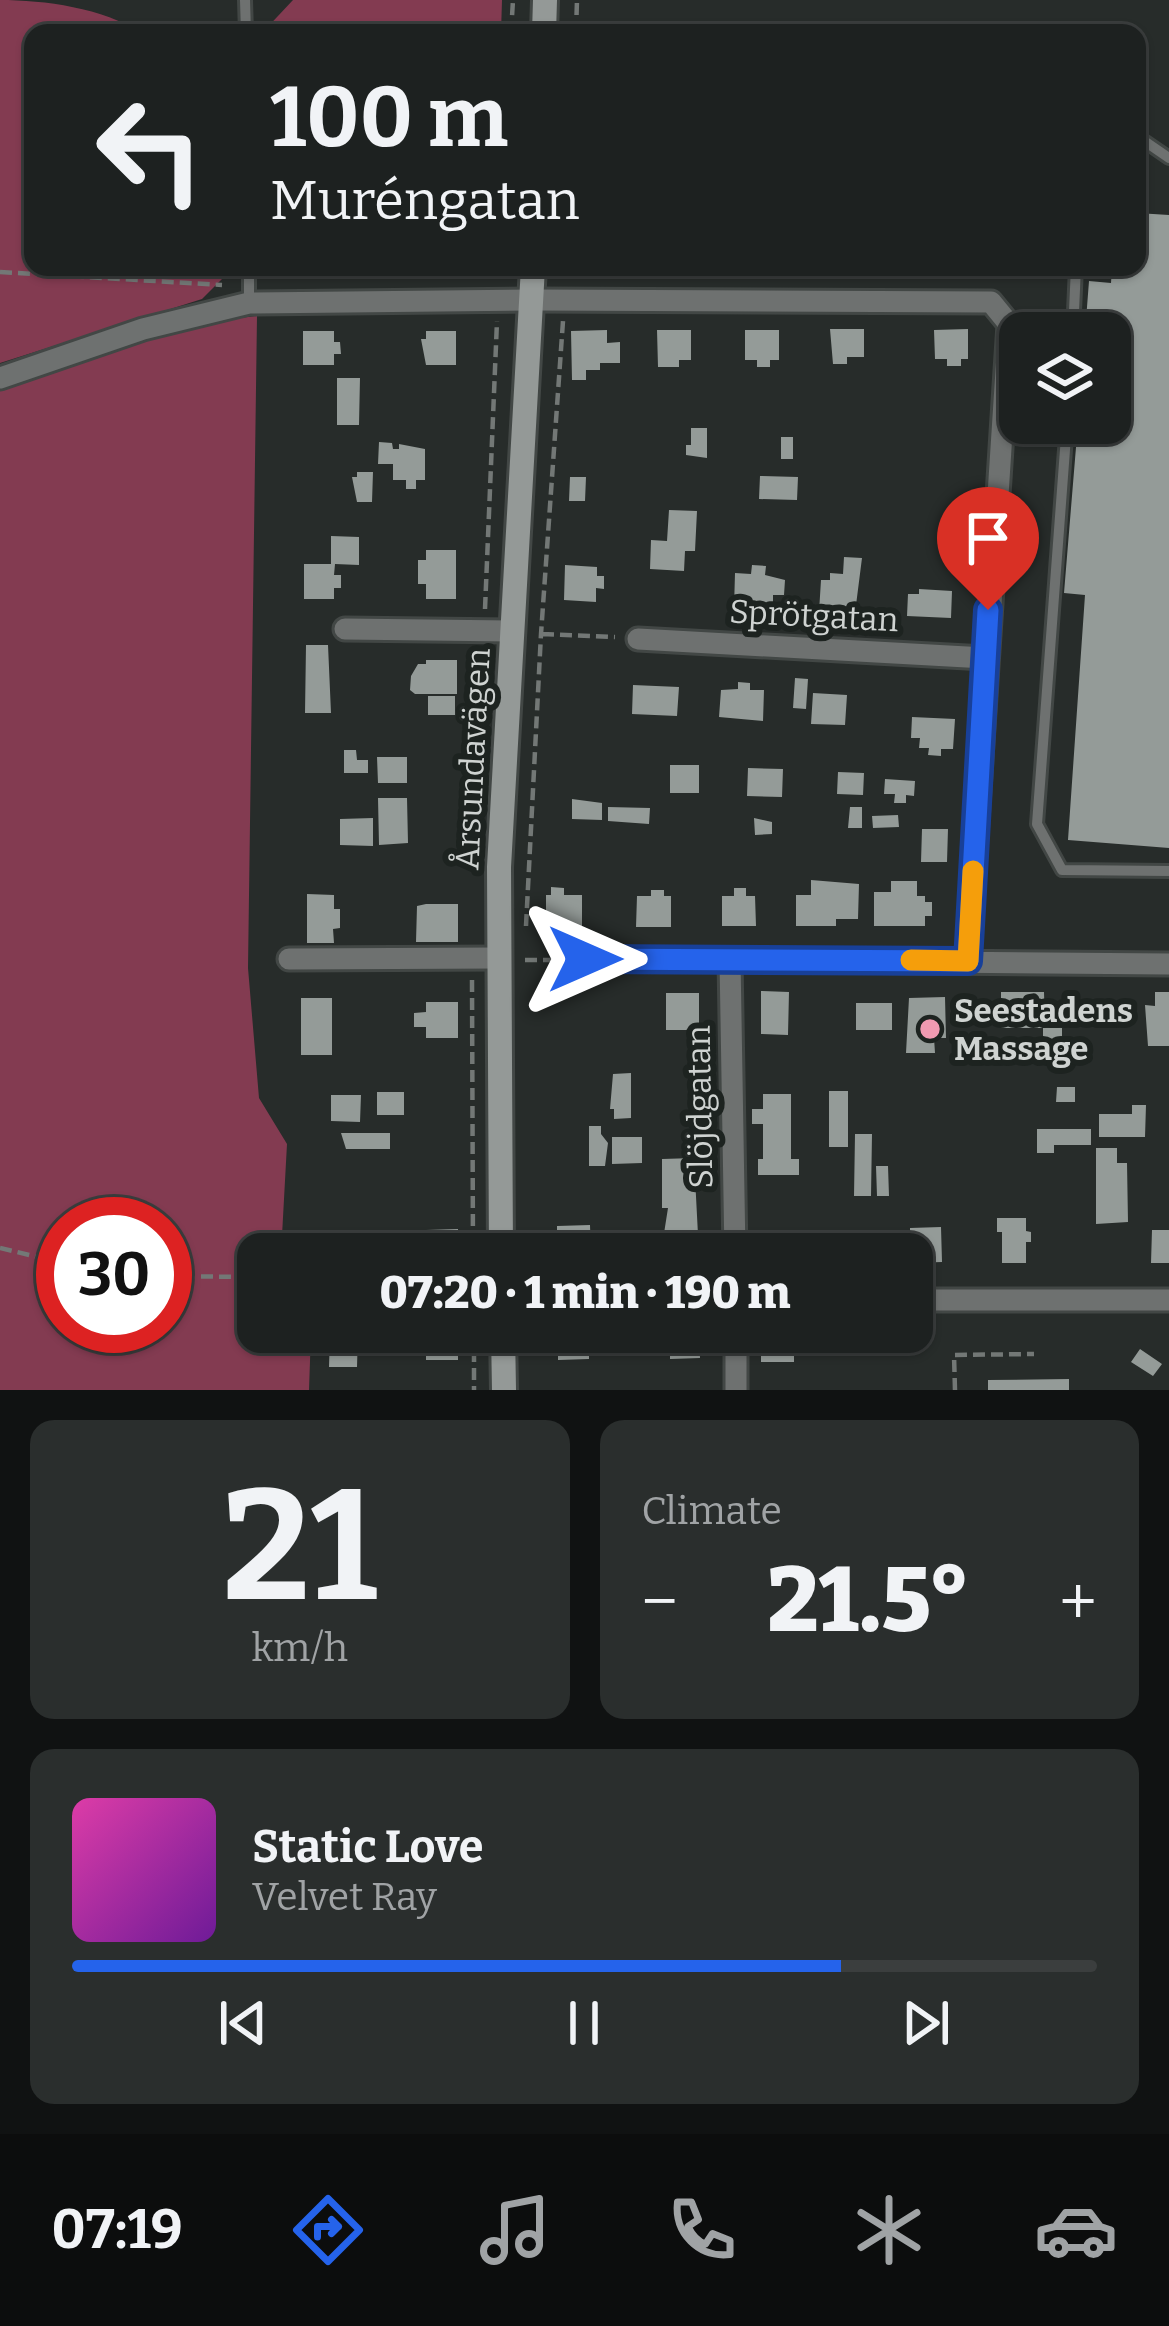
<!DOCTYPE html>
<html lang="en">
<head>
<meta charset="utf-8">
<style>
  :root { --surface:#1d2120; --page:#2a2e2d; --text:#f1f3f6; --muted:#a0a3a5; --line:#3b3e3e; --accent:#2563eb }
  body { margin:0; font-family:Bitter,serif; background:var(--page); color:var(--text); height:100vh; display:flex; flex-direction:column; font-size:45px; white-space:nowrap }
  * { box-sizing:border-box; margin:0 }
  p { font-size:39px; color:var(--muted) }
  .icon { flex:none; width:66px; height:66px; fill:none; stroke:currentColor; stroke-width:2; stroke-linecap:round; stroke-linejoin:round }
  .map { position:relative; height:1390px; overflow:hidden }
  .side { display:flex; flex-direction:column; gap:30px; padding:30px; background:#101212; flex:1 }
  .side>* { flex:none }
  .banner { position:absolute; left:24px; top:24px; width:1122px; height:252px; border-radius:24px; box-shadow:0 3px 9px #0004,0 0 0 3px var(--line); background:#1d2120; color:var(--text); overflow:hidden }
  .buttons { position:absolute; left:999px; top:312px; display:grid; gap:24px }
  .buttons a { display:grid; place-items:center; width:132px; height:132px; border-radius:24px; background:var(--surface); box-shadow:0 3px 9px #0004,0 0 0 3px var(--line); font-size:60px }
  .speed { position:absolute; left:36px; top:1197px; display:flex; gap:24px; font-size:60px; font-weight:700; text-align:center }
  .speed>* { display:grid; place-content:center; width:156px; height:156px; border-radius:50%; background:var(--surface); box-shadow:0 3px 9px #0004,0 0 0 3px var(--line); line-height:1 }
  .speed .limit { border:18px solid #d22; background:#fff; color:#111 }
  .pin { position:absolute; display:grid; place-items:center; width:102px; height:102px; color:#fff; margin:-123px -51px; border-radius:50% 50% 50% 0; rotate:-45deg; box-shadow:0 0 12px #0007 }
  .pin .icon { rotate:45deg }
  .me { position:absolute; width:132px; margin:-66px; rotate:90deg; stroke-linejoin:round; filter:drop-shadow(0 0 9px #0008) }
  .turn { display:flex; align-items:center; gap:42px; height:252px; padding:0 48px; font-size:54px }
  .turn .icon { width:156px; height:156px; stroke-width:2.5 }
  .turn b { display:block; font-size:84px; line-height:102px }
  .big { font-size:90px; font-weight:800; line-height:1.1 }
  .side .tile { flex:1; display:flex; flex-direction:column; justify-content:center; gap:18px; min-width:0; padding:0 42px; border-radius:24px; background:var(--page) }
  .side .dial { align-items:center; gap:0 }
  .dial b { font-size:156px; line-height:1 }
  .song { display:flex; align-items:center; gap:36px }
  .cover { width:144px; height:144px; border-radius:18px; background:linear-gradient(135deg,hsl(320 70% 55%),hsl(280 70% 35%)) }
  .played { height:12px; border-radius:6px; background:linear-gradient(90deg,var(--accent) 75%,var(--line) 75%) }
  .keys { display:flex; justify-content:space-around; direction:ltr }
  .heat { display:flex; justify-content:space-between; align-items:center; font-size:66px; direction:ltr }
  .side .tiles { flex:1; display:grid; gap:30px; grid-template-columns:1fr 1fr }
  .tile:last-child { grid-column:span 2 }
  .trip { position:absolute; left:237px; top:1233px; width:696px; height:120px; border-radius:24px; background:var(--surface); box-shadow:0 3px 9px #0004,0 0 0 3px var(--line); font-weight:800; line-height:120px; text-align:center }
  .tab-bar { display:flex; height:192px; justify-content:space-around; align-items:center; background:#0c0d0d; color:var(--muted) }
  .tab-bar .icon { width:84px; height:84px }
  .tab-bar .active { color:var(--accent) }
  .tab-bar b { font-size:54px; color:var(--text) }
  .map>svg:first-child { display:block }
  .forest { fill:#833b51; fill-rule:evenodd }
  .building { fill:#949b98 }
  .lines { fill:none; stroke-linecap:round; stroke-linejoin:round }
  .service-casing { stroke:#424745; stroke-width:16 }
  .minor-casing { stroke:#424745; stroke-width:27 }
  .secondary-casing { stroke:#424745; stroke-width:30 }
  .path { stroke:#737876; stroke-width:4.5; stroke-dasharray:12 6; stroke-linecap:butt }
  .service { stroke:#6e7170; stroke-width:10 }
  .minor { stroke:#6e7170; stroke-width:21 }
  .secondary { stroke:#949997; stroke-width:24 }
  .route-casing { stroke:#184099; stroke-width:30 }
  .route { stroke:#2563eb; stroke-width:21 }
  .slow { stroke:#f59e0b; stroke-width:21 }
  .poi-dot { fill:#f19ab1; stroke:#1d2320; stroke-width:4.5 }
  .labels { text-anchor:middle; stroke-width:12; stroke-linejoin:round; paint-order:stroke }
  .street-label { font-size:33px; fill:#cfd3d1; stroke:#1d2320 }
  .poi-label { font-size:33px; font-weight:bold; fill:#cfd3d1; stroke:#1d2320; text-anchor:start }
</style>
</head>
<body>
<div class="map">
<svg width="1169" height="1390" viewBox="0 0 1169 1390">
  <rect width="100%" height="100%" fill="#272c2a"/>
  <path class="forest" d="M0 0C44 0 104 8 141 33H33V267H228V273L202 299 0 363Z
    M293 0H502L501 33H262Z
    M257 316 248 968 259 1098 287 1144 281 1254H258V1332H311L309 1390H0V385L198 323ZM63 1224H165V1326H63Z"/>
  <path class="building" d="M1137 213 1169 215V848L1068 840 1085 595 1064 593 1078 423H1110V333H1085L1089 281 1111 283 1112 267H1137Z
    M830 329H864V357H847V364H833Z
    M968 329V359H961V366H947V359H935L934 330Z
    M607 330V343L620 342V363H600V370H586V380H572L571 331Z
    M657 330H691V360H679V367H658Z
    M745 330H779V360H770V367H757V360H745Z
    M303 331H334V342H340L341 354H334V365H303Z
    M426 331H456V365H426L421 339H426Z
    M337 378H360L359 425H337Z
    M691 428H707V458L686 455V445H691Z
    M781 437H793V459H781Z
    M379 442 392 443 393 449H399V444L425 449V480H416V489H406V480H393V464H378Z
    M357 472H373L372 502H357L352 477H357Z
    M760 476 798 477 797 500 759 499Z
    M570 477H586L585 501H569Z
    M669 510 697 511 695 551H685L684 571 650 569 651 540 667 541Z
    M331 536 359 537V565L335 564 334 575H341V588H334V599H304V564H331Z
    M426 550H456V599H426V584H418V560H426Z
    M844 557 862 558 855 613 819 612 821 580H830V573L843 574Z
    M565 565 597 567V576H604V589L596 588V602L564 600Z
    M752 565 766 566 765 575 785 580 784 595H773V610L734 608 735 573 751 574Z
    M919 589 952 591 951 618 907 616 908 594H919Z
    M306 645H328L331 713H305Z
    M426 660H457V694H415L410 690 411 676 418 664H426Z
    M795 678 808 679 806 709 793 708Z
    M738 682 750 683V690H764L763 721 719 717 721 690 738 689Z
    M633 685 679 687 677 716 632 714Z
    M813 693 847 695 845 725 811 724Z
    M428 696H455V715H428Z
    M912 717 955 719 953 749H941V756L928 755 929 748H919L920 738H911Z
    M344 750H356L357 760H368V773H344Z
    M377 757H407V783H378Z
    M670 765H699V793H670Z
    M748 768 783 769 782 797 747 796Z
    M838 772 864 773 863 795 837 794Z
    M885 779 915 781 914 796 906 795V803H894L895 794H884Z
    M378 798H407L408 843 379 845Z
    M572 799 602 803V820L572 819Z
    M608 807 650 808 649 824 608 821Z
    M850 807H862V828H848Z
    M898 815 899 827 873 828 872 816Z
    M373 818V846L340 845V819Z
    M754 818 772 822V834L755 835Z
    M922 829H948L947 862H921Z
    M811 880 859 884 858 919H836V926H796V895H811Z
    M891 881H917V896H925V902H932V916H925V926H874V892H891Z
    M551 887 564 888V895H582V927L546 926V895H551Z
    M734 888H746V896H755L756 926H722V896H734Z
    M651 890H664V896H671V927H636L637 896H651Z
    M307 894 334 895V909H340V928L333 929 334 943H307Z
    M426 904H458V942H416L417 906Z
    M761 991 789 992 788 1035 761 1034Z
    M1001 992H1044L1045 1028H1001Z
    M1155 992H1169V1046H1148L1145 1005 1155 1006Z
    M666 993H699V1030H666Z
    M945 997 946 1038H934L935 1053H906L909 998Z
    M301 998H332V1055H301Z
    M426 1002H458V1038H426V1027H414V1013L426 1012Z
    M856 1003H892V1030H856Z
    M1043 1028H1062V1057L1043 1056Z
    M631 1073V1118L614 1119V1109H610L613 1074Z
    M1057 1087H1075V1102H1056Z
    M829 1091H848V1147H829Z
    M377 1092H404V1115H377Z
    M763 1094H791V1159H799V1175H758V1159H763V1124H752V1109H763Z
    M331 1095H361L360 1122 331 1121Z
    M1132 1105H1146L1145 1137H1099V1114H1132Z
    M589 1126H601V1134L608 1143 605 1166H589Z
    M1037 1129H1091V1145H1054V1153H1037Z
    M341 1133H390V1149H346Z
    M855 1134H872L871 1196H854Z
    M612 1137H642V1163L612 1164Z
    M1096 1148H1117V1163H1127L1128 1222 1096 1224Z
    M694 1158 699 1254H668V1246H662L668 1208H662V1159Z
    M876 1166H888L889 1196H877Z
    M997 1218H1026V1231L1031 1232V1242H1026V1263H1002V1232H997Z
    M590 1225 591 1254H557V1226Z
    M941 1227 942 1262 912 1263 910 1250H901L900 1232 910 1231V1228Z
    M458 1229V1254H420V1239H426V1230Z
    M1152 1230H1169V1263H1151Z
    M330 1332H358L357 1367H329Z
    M426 1332H458V1360H426Z
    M558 1332H589V1359L558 1360Z
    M663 1332H699L700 1358 670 1359V1344H663Z
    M761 1332H794V1362H761Z
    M1140 1349 1162 1364 1153 1376 1131 1362Z
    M1069 1379V1390H988V1380Z"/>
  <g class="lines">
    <defs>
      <path id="service" d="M245 0 246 33
        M1137 136 1169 158
        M249 267V303
        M1073 333 1076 267
        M1067 423 1037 824 1062 870 1169 871"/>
      <path id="minor" d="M0 378 143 329 249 303 532 300 991 302 1009 324 968 961
        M345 629 510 631
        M638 639 985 658
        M289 959 497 958
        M585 959 1169 964
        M730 959 735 1254
        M912 1300H1169
        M736 1390V1332"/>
      <path id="secondary" d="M544 33 545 0
        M501 1254 499 867 533 267
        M503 1332 504 1390"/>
    </defs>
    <use href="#service" class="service-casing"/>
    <use href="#minor" class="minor-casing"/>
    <use href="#secondary" class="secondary-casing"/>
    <path class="path" d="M511 33 513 0
      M576 33 577 0
      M0 272 222 285
      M484 277 498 267
      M485 609 497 321
      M542 634 615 637
      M479 747 483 650
      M526 926 541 634 563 321
      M525 960H561
      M472 980 473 1254
      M0 1248 63 1263
      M165 1276 246 1277 258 1284
      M474 1332V1390
      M955 1390 954 1355 1034 1354"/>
    <use href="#service" class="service"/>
    <use href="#minor" class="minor"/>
    <use href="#secondary" class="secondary"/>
  </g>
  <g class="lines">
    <defs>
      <path id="route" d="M585 959 968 961 988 610"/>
    </defs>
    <use href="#route" class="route-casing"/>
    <use href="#route" class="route"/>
    <path class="slow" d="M911 960 968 961 973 871"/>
  </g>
  <circle class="poi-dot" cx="930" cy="1029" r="12"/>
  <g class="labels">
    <g class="street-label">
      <text transform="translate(814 615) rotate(3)" y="12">Sprötgatan</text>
      <text transform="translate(472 759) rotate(-87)" y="12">Årsundavägen</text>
      <text transform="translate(699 1107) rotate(-91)" y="12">Slöjdgatan</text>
    </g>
    <g class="poi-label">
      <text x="954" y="1022">Seestadens<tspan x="954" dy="38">Massage</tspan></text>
    </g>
  </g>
</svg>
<div class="buttons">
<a><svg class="icon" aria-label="layers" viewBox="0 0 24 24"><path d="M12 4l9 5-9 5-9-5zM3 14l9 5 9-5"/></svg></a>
</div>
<div class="speed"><div class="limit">30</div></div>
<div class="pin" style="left:988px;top:610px;background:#d93025"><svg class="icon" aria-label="arrive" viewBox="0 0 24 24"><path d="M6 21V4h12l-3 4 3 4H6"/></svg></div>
<svg class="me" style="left:585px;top:959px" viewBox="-20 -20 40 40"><path d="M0-17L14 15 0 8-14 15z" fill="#2563eb" stroke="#fff" stroke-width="4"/></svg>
<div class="trip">07:20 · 1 min · 190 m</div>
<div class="banner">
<div class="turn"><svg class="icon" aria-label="left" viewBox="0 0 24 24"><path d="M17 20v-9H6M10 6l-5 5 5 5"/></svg><div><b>100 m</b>Muréngatan</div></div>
</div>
</div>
<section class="side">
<div class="tiles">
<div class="tile dial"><b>21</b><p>km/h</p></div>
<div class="tile"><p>Climate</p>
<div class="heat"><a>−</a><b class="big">21.5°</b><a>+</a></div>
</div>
<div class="tile">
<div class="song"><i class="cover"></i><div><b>Static Love</b><p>Velvet Ray</p></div></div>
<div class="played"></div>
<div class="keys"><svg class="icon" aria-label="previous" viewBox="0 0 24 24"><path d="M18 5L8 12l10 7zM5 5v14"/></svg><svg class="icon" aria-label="pause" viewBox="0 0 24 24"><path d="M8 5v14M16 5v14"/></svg><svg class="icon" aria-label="next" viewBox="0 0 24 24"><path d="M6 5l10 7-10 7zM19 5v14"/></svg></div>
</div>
</div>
</section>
<nav class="tab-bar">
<b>07:19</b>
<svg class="icon active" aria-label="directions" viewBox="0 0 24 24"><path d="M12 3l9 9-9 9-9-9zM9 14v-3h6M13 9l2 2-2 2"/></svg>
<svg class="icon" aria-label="music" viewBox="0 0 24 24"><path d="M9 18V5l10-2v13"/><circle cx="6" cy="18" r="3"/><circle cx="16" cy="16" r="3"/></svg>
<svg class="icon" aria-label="phone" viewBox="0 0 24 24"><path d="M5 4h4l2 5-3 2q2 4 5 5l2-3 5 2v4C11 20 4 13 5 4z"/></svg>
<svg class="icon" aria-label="climate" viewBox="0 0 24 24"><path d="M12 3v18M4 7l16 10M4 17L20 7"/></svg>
<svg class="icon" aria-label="car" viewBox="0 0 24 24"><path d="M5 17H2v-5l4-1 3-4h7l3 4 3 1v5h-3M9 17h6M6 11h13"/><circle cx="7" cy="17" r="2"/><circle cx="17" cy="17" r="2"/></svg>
</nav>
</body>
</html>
